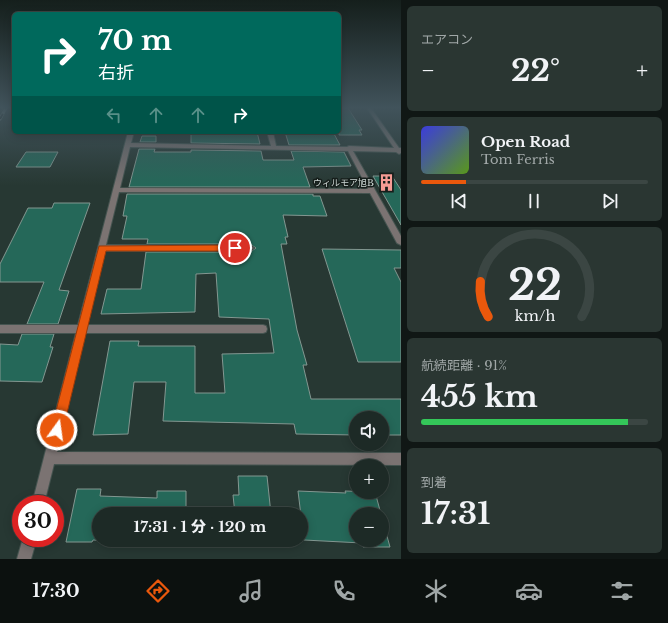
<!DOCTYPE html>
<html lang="ja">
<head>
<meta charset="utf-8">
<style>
  :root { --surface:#1d2a26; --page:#2a3632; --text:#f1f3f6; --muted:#a0a7a7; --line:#3b4643; --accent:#ea580c }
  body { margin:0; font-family:"Libre Baskerville","Noto Sans JP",serif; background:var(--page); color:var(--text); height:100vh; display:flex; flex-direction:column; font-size:15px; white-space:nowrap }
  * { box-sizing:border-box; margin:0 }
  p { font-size:13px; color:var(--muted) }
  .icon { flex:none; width:22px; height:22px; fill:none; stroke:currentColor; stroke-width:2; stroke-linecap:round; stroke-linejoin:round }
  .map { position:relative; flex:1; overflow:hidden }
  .sheet { display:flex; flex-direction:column; gap:6px; padding:6px; background:#101715; width:267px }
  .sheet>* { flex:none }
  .banner { position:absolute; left:12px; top:12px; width:329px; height:122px; border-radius:6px; box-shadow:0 2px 10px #0003,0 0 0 1px var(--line); background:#00695c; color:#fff; overflow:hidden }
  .fabs { position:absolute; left:349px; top:411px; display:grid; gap:8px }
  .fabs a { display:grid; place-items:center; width:40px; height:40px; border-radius:50%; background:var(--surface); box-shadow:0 2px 10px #0003,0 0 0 1px var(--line); font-size:20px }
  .speed { position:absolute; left:12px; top:495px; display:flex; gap:8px; font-size:20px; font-weight:700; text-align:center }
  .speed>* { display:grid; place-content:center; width:52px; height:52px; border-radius:50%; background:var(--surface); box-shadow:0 2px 10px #0003,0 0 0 1px var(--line); line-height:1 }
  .speed .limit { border:6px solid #d22; background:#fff; color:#111 }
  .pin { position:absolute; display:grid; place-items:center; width:34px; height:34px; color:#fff; margin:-17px; border:2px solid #fff; border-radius:50%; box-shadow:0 1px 4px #0007 }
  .me { position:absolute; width:44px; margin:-22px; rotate:14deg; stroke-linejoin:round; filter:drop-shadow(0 0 3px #0008) }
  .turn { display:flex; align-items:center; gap:14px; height:84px; padding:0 20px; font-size:18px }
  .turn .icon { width:52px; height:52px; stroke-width:2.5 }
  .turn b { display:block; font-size:28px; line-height:34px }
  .lanes { display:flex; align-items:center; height:38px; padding:0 20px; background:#0003; justify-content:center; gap:20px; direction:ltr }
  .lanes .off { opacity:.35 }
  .big { font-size:30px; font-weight:800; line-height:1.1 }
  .sheet .tile { flex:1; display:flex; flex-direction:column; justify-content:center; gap:6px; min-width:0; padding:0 14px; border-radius:6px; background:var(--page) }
  .sheet .dial { align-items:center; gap:0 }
  .dial svg { height:104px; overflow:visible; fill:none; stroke:var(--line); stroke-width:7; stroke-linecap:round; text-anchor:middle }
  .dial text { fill:var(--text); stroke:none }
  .song { display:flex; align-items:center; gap:12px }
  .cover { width:48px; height:48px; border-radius:6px; background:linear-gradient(135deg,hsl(240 70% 55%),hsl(90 70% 35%)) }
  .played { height:4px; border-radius:2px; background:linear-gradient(90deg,var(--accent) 20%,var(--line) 20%) }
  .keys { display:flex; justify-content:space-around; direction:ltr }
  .heat { display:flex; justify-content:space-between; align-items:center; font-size:22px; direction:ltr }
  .charge { height:6px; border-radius:3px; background:linear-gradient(90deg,#34c759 91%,var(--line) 0) }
  .trip { position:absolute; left:92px; top:507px; width:216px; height:40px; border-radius:20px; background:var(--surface); box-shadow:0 2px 10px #0003,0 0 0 1px var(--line); font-weight:800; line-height:40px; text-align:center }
  .tab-bar { display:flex; height:64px; justify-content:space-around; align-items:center; background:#0c110f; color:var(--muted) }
  .tab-bar .icon { width:28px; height:28px }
  .tab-bar .on { color:var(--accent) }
  .tab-bar b { font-size:18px; color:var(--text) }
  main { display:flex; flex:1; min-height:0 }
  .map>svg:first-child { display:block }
  .building { fill:#256859; stroke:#839791 }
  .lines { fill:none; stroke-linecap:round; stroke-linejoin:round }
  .street-casing { stroke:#455450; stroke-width:2 }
  .street { fill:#7b7372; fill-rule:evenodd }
  .rail-casing { stroke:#8e9b97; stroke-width:3 }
  .rail { stroke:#161e1b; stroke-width:2; stroke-dasharray:6; stroke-linecap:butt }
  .route { fill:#ea580c; stroke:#983908 }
  .labels { text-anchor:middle; stroke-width:3; stroke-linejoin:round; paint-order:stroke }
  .far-poi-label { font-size:9px; fill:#cbd5d2; stroke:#161e1b; text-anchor:end }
</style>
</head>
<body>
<main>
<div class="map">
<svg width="401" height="559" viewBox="0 0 401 559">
  <rect width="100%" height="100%" fill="#273833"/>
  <path class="building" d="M339 108H348L362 130H359L362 135H339Z
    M191 132H257L260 144 191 143Z
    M285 132H333L340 145H289Z
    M142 136H156V142H140Z
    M139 149H155L154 152H191V150L261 151 263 160H294L291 151 344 152 351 166 303 167 310 187H129Z
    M26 152H58L50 167H16Z
    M373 176H392L401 190V225Z
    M127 194H313V196H320L327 216 283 215 288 237H285L287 244H281L297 330 307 365H303L311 399H401V435H382V418H356V435L296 434 294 424 163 421 166 382H134L128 434 93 435 110 341H139L138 346H195V393H225L222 354 274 353 269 319 219 317 216 273 196 274 195 312 101 314 107 289H141L146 252H250L256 248 250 244H147L148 239H122L127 216H123Z
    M54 203H90L59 290 69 291 58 324H27L44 282H0V264L28 208H52Z
    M322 249 401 250V268H394L401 282V362H358Z
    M22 334H54L50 347H53L42 382 0 381V344L18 345Z
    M238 476H267L271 514H235L233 495H239Z
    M77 489H101L100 496 157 498V491H186V514H99V540H185V544L93 540 92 542H66Z
    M298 491 346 493 345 491 375 492 381 514H356V540H382V518L390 547H363L362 543 304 540Z
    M236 540H274L275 543H236Z"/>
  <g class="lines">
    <defs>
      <path id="street" d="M367 108H371L399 148H401V153L399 154 396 152 353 151 401 236V245L397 243 370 193 119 192 106 245H250L254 248 250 251H105L87 325H263L266 326 267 329 266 332 263 333H85L57 452 401 453V465L54 464 44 504H32L76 333H0V325H78L128 132H134L131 143 271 146 267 132H273L276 146 347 147 349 146 394 148ZM130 147 348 151 368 189 120 188Z
        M23 538H37L31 559H17Z"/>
    </defs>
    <use href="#street" class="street-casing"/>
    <use href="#street" class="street"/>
    <defs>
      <path id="rail" d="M0 119 6 108"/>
    </defs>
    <use href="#rail" class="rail-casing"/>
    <use href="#rail" class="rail"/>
  </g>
  <linearGradient id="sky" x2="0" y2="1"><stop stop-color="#151f1c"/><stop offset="0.58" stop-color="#41535b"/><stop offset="1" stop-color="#41535b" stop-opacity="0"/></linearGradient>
  <rect width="401" height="186" fill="url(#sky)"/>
  <path class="route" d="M235 245 239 248 235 251H106L63 430 61 434 57 436 52 434 51 430 99 246Z"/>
  <defs>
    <symbol id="building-bare" viewBox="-9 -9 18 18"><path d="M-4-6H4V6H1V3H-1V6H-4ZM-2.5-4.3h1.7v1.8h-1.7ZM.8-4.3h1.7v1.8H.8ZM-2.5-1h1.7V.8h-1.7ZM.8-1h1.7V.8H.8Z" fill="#f59c95" stroke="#161e1b" stroke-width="2.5" paint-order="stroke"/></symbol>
  </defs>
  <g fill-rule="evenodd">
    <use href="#building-bare" x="374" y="170" width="25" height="25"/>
  </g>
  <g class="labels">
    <g class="far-poi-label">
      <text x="374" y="186">ウィルモア旭B</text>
    </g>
  </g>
</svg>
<div class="fabs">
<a><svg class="icon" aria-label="sound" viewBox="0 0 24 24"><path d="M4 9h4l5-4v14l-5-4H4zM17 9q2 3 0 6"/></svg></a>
<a>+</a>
<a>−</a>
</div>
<div class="speed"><div class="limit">30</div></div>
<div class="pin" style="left:235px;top:248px;background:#d93025"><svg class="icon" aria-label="arrive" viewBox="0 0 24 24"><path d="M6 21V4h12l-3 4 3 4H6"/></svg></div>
<svg class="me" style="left:57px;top:430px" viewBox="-20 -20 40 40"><circle r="17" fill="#ea580c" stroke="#fff" stroke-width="3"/><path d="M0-11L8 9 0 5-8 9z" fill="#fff"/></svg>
<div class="trip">17:31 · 1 分 · 120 m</div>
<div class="banner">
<div class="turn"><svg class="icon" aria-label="right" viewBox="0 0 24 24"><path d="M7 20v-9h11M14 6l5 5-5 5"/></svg><div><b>70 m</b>右折</div></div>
<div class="lanes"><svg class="icon off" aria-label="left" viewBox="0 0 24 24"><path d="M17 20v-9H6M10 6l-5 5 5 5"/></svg><svg class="icon off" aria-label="ahead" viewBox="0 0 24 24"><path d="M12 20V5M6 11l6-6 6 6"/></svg><svg class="icon off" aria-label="ahead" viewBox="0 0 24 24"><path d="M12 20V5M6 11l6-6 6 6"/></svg><svg class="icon" aria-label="right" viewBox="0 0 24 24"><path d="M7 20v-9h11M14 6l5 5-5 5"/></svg></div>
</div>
</div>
<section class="sheet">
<div class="tile"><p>エアコン</p>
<div class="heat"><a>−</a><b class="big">22°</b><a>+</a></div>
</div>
<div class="tile">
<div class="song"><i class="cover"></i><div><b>Open Road</b><p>Tom Ferris</p></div></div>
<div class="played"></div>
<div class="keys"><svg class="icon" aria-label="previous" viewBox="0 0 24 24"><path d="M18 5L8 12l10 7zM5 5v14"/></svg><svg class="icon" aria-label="pause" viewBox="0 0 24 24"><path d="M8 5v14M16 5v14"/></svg><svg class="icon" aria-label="next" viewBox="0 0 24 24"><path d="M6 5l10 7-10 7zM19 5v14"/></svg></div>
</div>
<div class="tile dial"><svg viewBox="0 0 100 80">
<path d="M14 69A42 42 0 1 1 86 69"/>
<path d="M14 69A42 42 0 0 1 8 42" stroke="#ea580c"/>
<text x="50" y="56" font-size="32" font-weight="700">22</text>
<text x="50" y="72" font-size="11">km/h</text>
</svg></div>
<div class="tile"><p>航続距離 · 91%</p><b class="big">455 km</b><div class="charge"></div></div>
<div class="tile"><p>到着</p><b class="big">17:31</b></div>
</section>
</main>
<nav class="tab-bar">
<b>17:30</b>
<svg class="icon on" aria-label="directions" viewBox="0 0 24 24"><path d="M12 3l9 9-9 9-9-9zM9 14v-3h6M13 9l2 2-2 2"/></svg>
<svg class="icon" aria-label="music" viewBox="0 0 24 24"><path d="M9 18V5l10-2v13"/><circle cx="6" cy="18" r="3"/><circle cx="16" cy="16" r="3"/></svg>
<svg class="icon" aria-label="phone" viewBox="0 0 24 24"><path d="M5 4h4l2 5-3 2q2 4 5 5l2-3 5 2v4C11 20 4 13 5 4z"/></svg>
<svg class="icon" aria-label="climate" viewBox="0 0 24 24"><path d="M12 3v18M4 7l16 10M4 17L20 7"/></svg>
<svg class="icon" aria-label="car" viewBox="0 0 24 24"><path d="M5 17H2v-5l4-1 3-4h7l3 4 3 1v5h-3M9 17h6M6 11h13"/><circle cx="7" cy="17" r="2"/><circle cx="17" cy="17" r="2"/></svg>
<svg class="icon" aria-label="filters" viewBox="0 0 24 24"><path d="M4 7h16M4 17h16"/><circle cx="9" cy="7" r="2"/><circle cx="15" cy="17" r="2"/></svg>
</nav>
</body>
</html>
